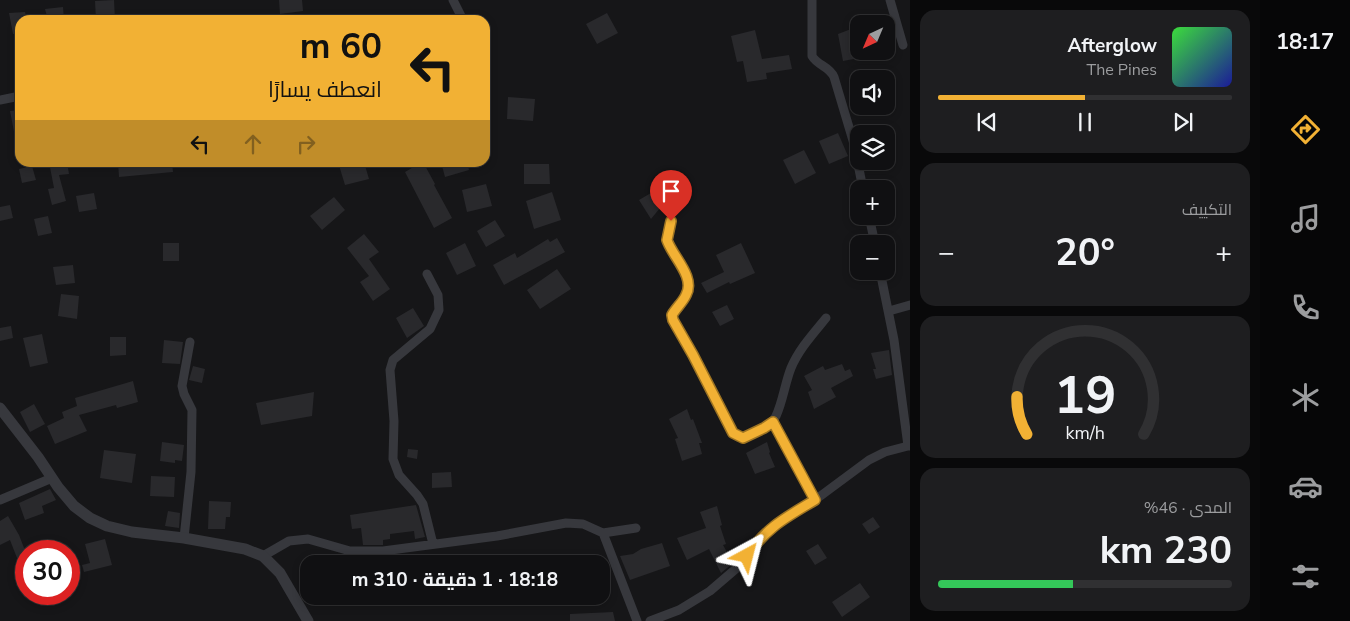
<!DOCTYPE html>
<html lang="ar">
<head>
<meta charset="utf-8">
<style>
  :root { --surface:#101012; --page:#1e1e20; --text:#f1f3f6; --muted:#9c9d9f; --line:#303032; --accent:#f2b134 }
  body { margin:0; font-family:"Nunito Sans",Cairo,sans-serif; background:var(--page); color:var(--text); direction:rtl; height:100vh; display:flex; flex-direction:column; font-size:19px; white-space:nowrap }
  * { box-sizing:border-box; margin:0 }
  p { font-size:16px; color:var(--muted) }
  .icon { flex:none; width:28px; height:28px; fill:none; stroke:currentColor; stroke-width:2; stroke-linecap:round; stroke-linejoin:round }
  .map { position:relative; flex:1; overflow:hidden; direction:ltr }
  .side { display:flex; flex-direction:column; gap:10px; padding:10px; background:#09090a; width:350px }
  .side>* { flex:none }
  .top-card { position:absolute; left:15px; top:15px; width:475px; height:152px; border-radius:15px; box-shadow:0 2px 8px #0003,0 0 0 1px var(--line); direction:rtl; background:#f2b134; color:#111; overflow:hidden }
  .needle { width:32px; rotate:224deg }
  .tools { position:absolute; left:850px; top:15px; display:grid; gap:10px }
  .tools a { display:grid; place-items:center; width:45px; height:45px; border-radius:10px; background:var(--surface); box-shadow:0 2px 8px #0003,0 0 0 1px var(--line); font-size:25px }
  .speed { position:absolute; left:15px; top:540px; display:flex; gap:10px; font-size:25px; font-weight:700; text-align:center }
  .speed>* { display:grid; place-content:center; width:65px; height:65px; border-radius:50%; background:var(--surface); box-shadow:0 2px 8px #0003,0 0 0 1px var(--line); line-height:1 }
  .speed .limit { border:8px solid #d22; background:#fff; color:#111 }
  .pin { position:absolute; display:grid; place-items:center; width:42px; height:42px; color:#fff; margin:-51px -21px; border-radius:50% 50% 50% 0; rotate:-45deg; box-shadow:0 0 5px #0007 }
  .pin .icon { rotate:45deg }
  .me { position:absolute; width:55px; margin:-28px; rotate:38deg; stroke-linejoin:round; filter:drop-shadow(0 0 4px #0008) }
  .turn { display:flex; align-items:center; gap:18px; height:105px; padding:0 25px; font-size:22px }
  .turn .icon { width:65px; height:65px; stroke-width:2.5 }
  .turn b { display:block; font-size:35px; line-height:42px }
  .lanes { display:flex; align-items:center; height:48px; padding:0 25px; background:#0003; justify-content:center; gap:25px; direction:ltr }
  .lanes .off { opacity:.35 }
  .big { font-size:38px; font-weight:700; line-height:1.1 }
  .side .widget { flex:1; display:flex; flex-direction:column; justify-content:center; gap:8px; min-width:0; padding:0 18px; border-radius:15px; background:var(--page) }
  .side .dial { align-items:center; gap:0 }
  .dial svg { height:130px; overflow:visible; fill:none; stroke:var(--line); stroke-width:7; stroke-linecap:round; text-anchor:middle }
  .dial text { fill:var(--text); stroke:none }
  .song { display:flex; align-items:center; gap:15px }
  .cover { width:60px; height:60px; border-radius:8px; background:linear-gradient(135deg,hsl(120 70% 55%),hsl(240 70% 35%)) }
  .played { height:5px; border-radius:2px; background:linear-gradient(90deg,var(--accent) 50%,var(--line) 50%) }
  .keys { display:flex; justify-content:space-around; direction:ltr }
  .heat { display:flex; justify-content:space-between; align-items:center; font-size:28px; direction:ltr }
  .charge { height:8px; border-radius:4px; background:linear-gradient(90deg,#34c759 46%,var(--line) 0) }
  .trip { position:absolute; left:300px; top:555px; width:310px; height:50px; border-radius:15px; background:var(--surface); box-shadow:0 2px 8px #0003,0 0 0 1px var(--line); font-weight:700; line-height:50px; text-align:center; direction:rtl }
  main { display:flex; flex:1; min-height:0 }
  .menu { display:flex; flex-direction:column; width:90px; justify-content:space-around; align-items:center; background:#060607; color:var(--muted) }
  .menu .icon { width:35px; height:35px }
  .menu .on { color:var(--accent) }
  .menu b { font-size:22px; color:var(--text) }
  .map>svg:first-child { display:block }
  .building { fill:#29292c }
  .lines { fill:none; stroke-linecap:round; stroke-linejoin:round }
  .minor { stroke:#37383d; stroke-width:9 }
  .tertiary { stroke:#37383d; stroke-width:11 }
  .route-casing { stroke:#9d7322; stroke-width:12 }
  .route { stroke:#f2b134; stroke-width:9 }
</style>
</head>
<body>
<main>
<nav class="menu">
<b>18:17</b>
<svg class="icon on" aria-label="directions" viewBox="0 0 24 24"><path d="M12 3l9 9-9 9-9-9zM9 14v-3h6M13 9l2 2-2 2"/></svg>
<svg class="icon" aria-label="music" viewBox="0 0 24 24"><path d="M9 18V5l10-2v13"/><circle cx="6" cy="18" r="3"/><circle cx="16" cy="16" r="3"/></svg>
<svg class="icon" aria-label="phone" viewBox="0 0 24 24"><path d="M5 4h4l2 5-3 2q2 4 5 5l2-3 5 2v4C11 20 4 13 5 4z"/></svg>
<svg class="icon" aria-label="climate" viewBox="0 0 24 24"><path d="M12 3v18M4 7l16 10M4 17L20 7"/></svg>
<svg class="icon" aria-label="car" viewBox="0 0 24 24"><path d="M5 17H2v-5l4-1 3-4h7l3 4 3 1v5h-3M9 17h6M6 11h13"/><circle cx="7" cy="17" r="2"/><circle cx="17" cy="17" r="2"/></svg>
<svg class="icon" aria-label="filters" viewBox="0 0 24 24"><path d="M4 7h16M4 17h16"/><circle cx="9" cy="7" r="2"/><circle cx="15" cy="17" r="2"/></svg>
</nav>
<section class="side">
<div class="widget">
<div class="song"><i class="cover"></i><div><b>Afterglow</b><p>The Pines</p></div></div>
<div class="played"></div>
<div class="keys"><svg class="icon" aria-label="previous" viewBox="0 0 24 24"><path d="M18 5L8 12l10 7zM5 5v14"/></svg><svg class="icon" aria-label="pause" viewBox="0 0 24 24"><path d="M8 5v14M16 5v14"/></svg><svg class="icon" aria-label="next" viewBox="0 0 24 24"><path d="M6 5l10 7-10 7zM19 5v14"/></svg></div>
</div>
<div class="widget"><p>التكييف</p>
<div class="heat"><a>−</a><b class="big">20°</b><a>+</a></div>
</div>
<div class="widget dial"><svg viewBox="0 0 100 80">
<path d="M14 69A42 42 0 1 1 86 69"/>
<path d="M14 69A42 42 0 0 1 8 46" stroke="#f2b134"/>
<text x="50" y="56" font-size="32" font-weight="700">19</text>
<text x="50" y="72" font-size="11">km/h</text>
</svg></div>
<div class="widget"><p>المدى · 46%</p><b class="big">230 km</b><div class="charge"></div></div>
</section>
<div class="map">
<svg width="910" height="621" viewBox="0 0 910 621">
  <rect width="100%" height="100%" fill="#161618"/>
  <path class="building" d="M114 0 115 20H96L95 1Z
    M279 0H302L303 11 280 14Z
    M63 7 64 20H48L45 9Z
    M25 12 27 20H20V33L13 34 9 13Z
    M607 13 618 33 597 44 586 24Z
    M859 26V58L843 61 838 34Z
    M755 30 762 59 789 55 792 69 766 73 767 79 747 82 743 61 737 62 731 36Z
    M508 97 535 99 533 121 507 119Z
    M20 110V142H16L10 111Z
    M838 133 848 156 829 164 819 141Z
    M804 150 816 173 795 184 783 160Z
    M49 162H67L69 174 59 175 66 201 52 205 48 189 54 188Z
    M118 162H134L135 167 153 164V162H172L173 172 119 177Z
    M338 162H364L369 179 345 185Z
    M422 162H423L435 184 434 185 452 218 434 228 405 172Z
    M441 162H467L469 170 445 177Z
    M524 164H549L550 184H524Z
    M32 166 36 180 22 183 19 169Z
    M486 184 492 206 467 212 462 190Z
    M656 190 660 208 651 219 639 200Z
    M552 192 561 220 534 229 526 201Z
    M94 193 97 209 79 212 76 196Z
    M334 197 345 210 322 230 310 216Z
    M10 205 13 218 0 221V207Z
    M48 216 52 233 38 236 34 219Z
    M495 220 505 236 486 247 477 231Z
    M364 234 379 252 369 259 390 289 373 301 360 282 369 276 347 248Z
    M557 238 565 252 504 285 493 265 515 253 517 258 548 239 550 242Z
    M163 243H179V261H163Z
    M465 243 476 266 457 275 446 253Z
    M741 243 755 273 730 284 729 282 707 293 701 283 724 272 716 255Z
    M73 265 75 283 56 285 53 267Z
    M557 269 571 289 540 309 527 290Z
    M61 294 79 296 77 319 58 316Z
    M727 305 734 319 720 326 712 312Z
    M413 308 424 326 407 338 396 318Z
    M11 326 13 338 0 341V328Z
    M42 334 48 363 30 367 23 338Z
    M110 337H126V355L110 356Z
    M164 340 183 342 180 364 162 363Z
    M889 350 892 375 876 379 873 369H876L871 353Z
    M842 364 845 371 850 369 853 376 831 388 836 397 814 409 808 392 812 390 804 376 823 366 825 370Z
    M193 366 205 369 202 383 189 380Z
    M133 381 138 402 117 408 116 405 79 415 87 431 55 444 47 426 64 418 62 412 77 406 75 398Z
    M314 392 312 416 261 425 256 403Z
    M34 404 45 424 30 432 20 412Z
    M687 409 691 420 693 419 702 443H699L702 454 682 461 675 439 678 438 669 419Z
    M162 442 184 445 182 461 175 460V463L160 461Z
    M767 442 770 452 769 453 775 467 755 474 746 453Z
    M408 449 418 450 417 459 407 457Z
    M104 450 136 454 132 483 100 478Z
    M451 472 452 487 432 488V473Z
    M151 476 175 477 174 497 150 496Z
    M50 489 56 500 42 506 44 513 25 520 19 503Z
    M209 501 231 502 230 517H226L225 529H208Z
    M416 505 425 537 415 539 414 531 390 534V539L383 540V545H363L361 528 352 529 350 515Z
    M717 506 722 525 720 526 726 544 723 545 733 563 721 573 709 549 687 560 677 538 706 528 700 512Z
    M168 511 180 513 179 528 165 526Z
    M8 516 19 535 26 553V581L10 540 0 545V521Z
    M873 517 880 527 869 534 862 524Z
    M105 539 112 565 84 572 82 565 90 563 85 544Z
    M662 543 670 566 630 580 620 556 633 554 641 549Z
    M818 544 827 558 815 565 806 551Z
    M860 583 870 597 842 617 832 602Z
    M613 612 615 621H570V614Z"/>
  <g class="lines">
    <path class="minor" d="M453 0 463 20
      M812 0V56C818 66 829 66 834 77L854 144 863 189
      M890 0 903 45
      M0 100 20 96
      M869 216 875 244
      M671 221 667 240C672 256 696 277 686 295 682 302 676 308 672 315L673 320C691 351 708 382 724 415 727 422 731 434 738 437 748 441 772 424 776 416 783 401 785 383 791 368 799 349 813 334 826 318
      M880 271 894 340 908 446H910
      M427 274 438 295 439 310 430 329 393 360 390 370 394 421 393 459 399 475 417 495 423 504 433 544
      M889 311 910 305
      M773 422 815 500
      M0 500 52 478
      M603 533 636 528
      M184 538 191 472 192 410 184 394 182 386 190 342
      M263 556 289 541 308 539 350 551H383L497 536 566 523 583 524 603 533 637 621
      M650 621 679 610 710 591 738 567 758 541 770 529 815 500 869 460 885 452 908 446"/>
    <path class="tertiary" d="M0 408 38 457 58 487 74 506 90 518 107 526 132 532 184 538 245 549 263 556 280 573 308 621"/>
  </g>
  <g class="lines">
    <defs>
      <path id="route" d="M671 221 667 240C672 256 696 277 686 295 683 302 676 308 672 315L673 320 693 355 733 433 743 438 764 428 773 422 815 500C785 518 767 527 747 556"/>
    </defs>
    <use href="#route" class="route-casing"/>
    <use href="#route" class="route"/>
  </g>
</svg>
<div class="tools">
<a><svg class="needle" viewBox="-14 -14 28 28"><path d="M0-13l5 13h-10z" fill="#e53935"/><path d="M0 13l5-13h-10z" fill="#9c9d9f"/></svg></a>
<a><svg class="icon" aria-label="sound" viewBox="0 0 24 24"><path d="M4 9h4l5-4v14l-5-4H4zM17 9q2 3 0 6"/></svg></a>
<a><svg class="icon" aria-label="layers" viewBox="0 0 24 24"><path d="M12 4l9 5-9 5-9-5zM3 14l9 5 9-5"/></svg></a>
<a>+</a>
<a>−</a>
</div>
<div class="speed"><div class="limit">30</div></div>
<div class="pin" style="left:671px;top:221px;background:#d93025"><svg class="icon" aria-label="arrive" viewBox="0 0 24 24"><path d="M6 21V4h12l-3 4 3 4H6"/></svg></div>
<svg class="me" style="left:747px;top:556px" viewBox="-20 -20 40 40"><path d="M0-17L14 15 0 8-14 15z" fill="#f2b134" stroke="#fff" stroke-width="4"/></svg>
<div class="trip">18:18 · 1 دقيقة · 310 m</div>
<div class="top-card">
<div class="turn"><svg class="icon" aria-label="left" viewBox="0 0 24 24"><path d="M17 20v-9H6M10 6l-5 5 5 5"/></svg><div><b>60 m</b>انعطف يسارًا</div></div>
<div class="lanes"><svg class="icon" aria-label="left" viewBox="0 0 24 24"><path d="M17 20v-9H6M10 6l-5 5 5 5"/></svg><svg class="icon off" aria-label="ahead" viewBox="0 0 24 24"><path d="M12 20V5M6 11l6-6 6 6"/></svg><svg class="icon off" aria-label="right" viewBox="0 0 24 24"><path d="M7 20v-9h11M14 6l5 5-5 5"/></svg></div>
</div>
</div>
</main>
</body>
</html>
